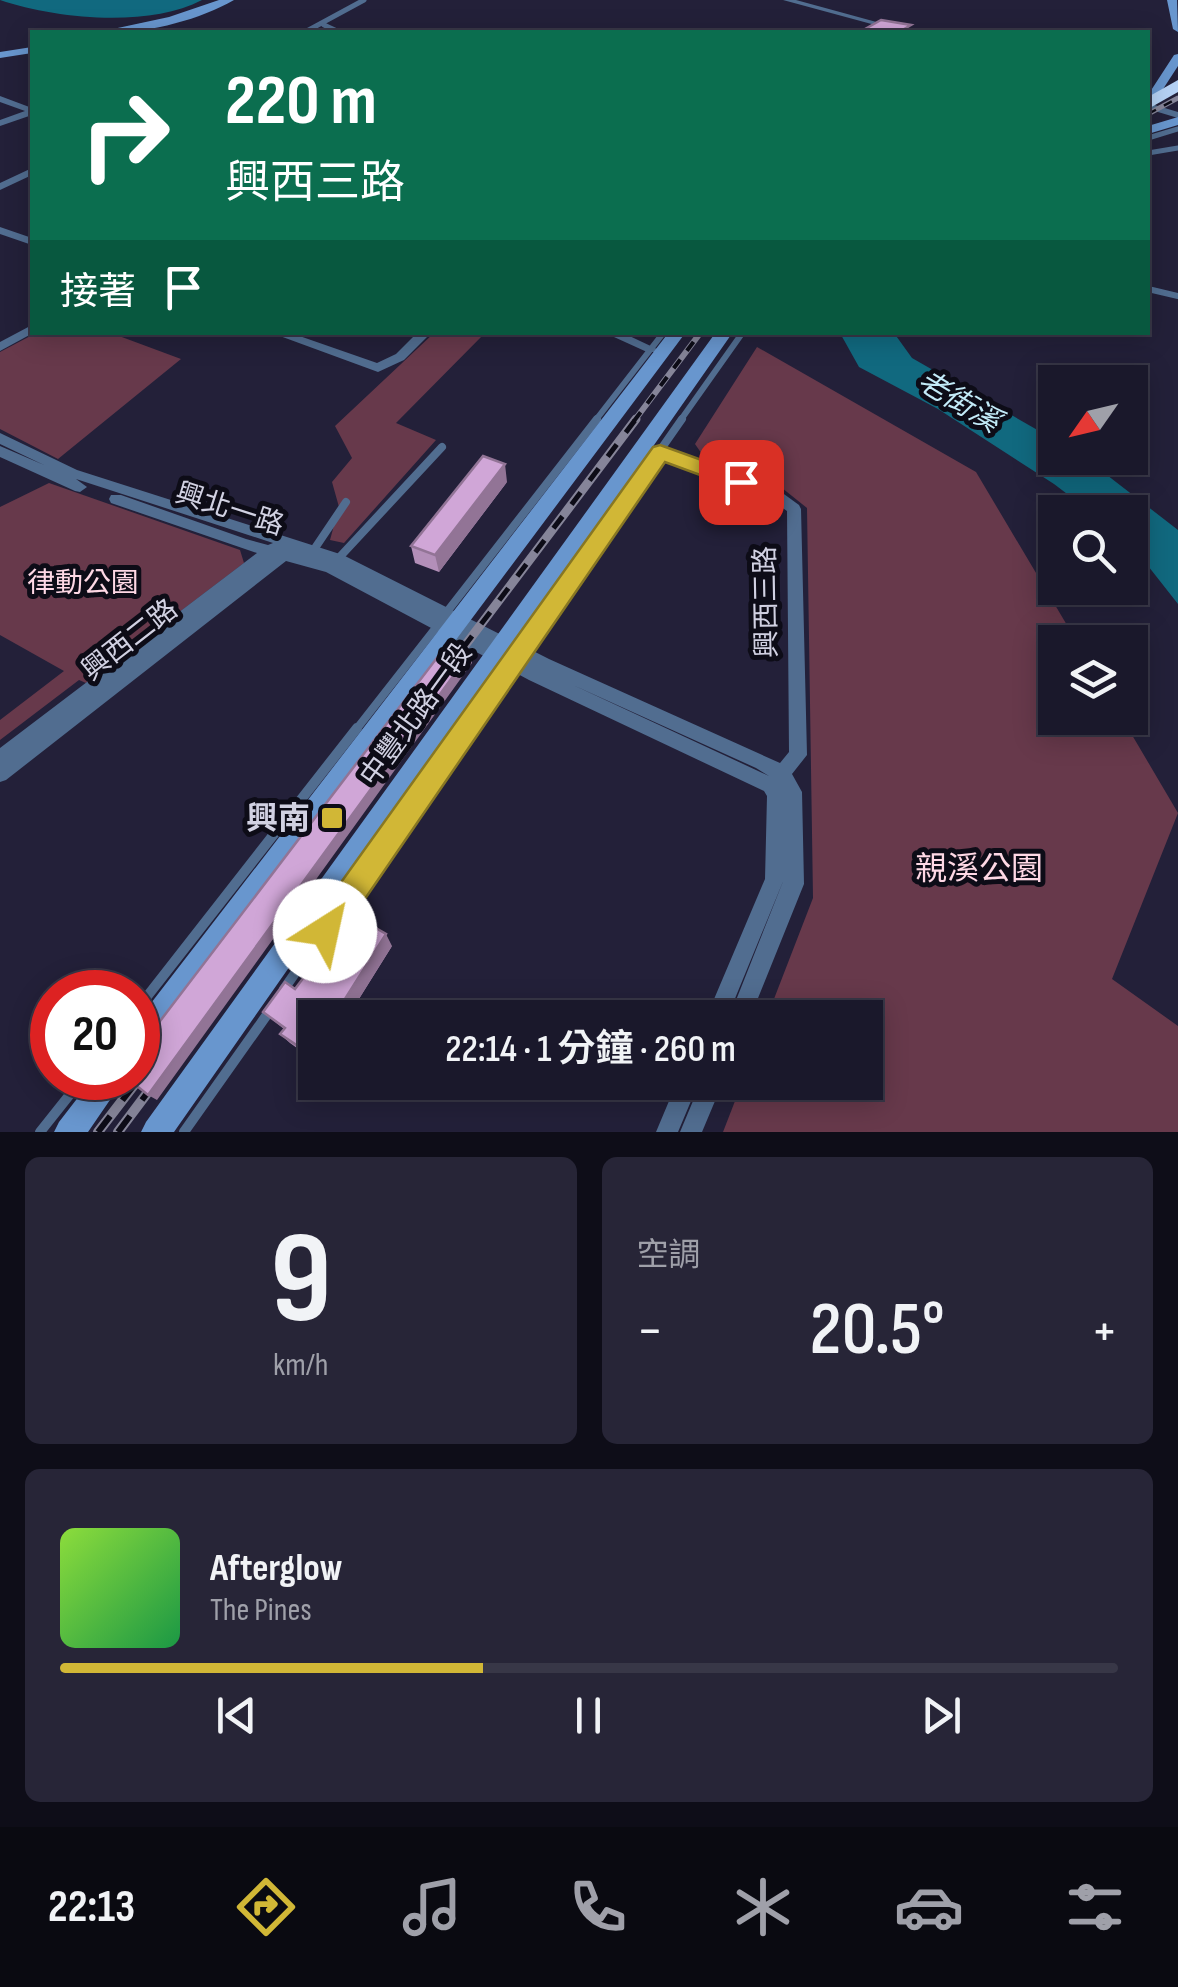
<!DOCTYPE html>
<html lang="zh-TW">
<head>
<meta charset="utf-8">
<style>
  :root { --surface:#1a182b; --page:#272537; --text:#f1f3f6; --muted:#9fa0a9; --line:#383747; --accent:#d1b736 }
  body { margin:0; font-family:"Sofia Sans Condensed","Noto Sans TC",sans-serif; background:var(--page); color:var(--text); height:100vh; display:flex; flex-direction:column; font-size:38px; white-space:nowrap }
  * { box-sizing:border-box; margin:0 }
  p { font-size:32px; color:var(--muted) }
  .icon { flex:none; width:55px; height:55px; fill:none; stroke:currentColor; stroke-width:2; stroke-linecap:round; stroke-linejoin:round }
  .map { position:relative; height:1132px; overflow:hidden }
  .panel { display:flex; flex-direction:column; gap:25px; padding:25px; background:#0e0d18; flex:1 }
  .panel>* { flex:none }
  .banner { position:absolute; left:30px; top:30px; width:1120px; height:305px; border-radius:0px; box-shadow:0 5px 25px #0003,0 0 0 2px var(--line); background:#0b6e4f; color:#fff; overflow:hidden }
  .needle { width:65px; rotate:236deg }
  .tools { position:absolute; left:1038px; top:365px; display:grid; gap:20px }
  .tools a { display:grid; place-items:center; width:110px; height:110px; border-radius:0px; background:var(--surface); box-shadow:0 5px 25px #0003,0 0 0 2px var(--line); font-size:50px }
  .speed { position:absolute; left:30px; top:970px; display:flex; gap:20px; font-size:50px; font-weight:700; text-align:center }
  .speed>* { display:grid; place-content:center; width:130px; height:130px; border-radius:50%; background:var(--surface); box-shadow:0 5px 25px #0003,0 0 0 2px var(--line); line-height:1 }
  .speed .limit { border:15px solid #d22; background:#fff; color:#111 }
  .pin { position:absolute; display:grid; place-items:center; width:85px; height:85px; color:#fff; margin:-42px; border-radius:20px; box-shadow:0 5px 15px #0006 }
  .me { position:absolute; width:110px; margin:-55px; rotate:35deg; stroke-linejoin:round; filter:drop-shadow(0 0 8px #0008) }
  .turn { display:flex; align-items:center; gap:35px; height:210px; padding:0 30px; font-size:45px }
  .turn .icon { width:130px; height:130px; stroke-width:2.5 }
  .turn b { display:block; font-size:70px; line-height:85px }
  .then { display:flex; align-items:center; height:95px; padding:0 30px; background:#0003; gap:20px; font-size:38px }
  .big { font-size:75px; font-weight:600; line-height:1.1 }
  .panel .tile { flex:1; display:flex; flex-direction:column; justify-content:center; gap:15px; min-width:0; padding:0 35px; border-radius:15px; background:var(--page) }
  .panel .dial { align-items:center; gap:0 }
  .dial b { font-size:130px; line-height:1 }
  .song { display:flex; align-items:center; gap:30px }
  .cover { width:120px; height:120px; border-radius:15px; background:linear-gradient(135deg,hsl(90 70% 55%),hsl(140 70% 35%)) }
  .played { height:10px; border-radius:5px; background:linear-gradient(90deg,var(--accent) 40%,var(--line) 40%) }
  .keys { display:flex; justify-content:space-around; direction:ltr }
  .heat { display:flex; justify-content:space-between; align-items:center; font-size:55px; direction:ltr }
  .panel .tiles { flex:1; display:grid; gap:25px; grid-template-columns:1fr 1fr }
  .tile:last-child { grid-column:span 2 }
  .trip { position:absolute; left:298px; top:1000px; width:585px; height:100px; border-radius:0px; background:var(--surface); box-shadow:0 5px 25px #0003,0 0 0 2px var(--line); font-weight:600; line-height:100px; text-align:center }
  .tab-bar { display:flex; height:160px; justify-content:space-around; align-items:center; background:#0a0a11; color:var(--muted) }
  .tab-bar .icon { width:70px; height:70px }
  .tab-bar .selected { color:var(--accent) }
  .tab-bar b { font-size:45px; color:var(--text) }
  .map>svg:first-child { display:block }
  .green { fill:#67394b }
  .water { fill:#11697f }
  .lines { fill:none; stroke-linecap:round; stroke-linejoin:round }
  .service-far3 { stroke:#516d90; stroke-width:5 }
  .service-far2 { stroke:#516d90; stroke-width:6 }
  .service-far1 { stroke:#516d90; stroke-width:8 }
  .service { stroke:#516d90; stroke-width:10 }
  .minor { fill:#516d90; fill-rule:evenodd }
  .secondary { fill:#6896ce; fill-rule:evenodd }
  .motorway { fill:#b6d2f5; fill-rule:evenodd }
  .rail-far3-casing { stroke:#868599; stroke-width:5 }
  .rail-far2-casing { stroke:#868599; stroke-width:6 }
  .rail-far1-casing { stroke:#868599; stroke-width:9 }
  .rail-casing { stroke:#868599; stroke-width:10 }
  .rail-far3 { stroke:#0d0c17; stroke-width:2.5; stroke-dasharray:9; stroke-linecap:butt }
  .rail-far2 { stroke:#0d0c17; stroke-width:4; stroke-dasharray:11; stroke-linecap:butt }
  .rail-far1 { stroke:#0d0c17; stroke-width:5; stroke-dasharray:15; stroke-linecap:butt }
  .rail { stroke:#0d0c17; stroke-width:6; stroke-dasharray:20; stroke-linecap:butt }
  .wall { fill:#b38fb9 }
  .shaded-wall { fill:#927496 }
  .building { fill:#d0a6d7; stroke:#927496; stroke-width:2.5 }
  .route { fill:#d1b736; stroke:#887723; stroke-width:2.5 }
  .poi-dot { fill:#d1b736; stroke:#0d0c17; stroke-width:4 }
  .labels { text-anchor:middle; stroke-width:10; stroke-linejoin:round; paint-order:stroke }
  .street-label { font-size:28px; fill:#d1d1e2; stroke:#0d0c17 }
  .park-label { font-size:28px; fill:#fed8e5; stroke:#0d0c17 }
  .water-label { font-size:30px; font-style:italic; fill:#c3ebf8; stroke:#0d0c17 }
  .near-poi-label { font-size:32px; font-weight:bold; fill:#d1d1e2; stroke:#0d0c17; text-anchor:end }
  .near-park-label { font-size:32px; fill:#fed8e5; stroke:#0d0c17 }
</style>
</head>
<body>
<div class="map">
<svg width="1178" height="1132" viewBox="0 0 1178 1132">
  <rect width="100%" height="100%" fill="#232039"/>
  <path class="green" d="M111 333 181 359 58 459 0 429V352L36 333Z
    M434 333H485L396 423 436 440 344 543 330 540 339 507 332 482 352 458 335 426Z
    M757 347 976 472 1077 642H1055V718H1122L1178 813 1112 979 1178 1026V1132H723L742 1083 865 1082V1018L767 1017 813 898 807 508 782 488 706 460 695 444Z
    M49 483 240 550 244 563 86 683 79 680 0 740V720L64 671 0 635V507Z"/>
  <path class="water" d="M0 0H202C148 28 57 19 0 0Z
    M840 333H894L912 358 1055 440V458H1085L1178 530V604L1130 543V512H1091L1054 484 938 409 859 367Z"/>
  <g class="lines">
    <path class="service-far3" d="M324 25 339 32
      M305 32 364 0
      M1148 138 1178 129
      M1148 153 1178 148"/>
    <path class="service-far2" d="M1148 289 1178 296
      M595 421 664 332
      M680 421 743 332"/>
    <path class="service-far1" d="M313 551 346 502
      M336 561 442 447
      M446 613 597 419
      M355 731 438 625
      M464 731 682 419"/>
    <path class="service" d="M284 989 466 728
      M138 1008 357 728
      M40 1132 83 1078
      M184 1132 271 1009"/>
    <path class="minor" d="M783 0H796L913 32H901Z
      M0 96 32 108V115L0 126V120L25 111 0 102Z
      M1148 103 1178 112V118L1148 109Z
      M32 168V175L0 190V183Z
      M0 227 32 238V245L0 234Z
      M32 325V332H35L0 351V342Z
      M269 332H288L377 363 396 354 418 332H432L404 360 378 372Z
      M603 332H621L657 349 655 352H647Z
      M0 433 77 470 343 555 549 659 780 763 789 752 787 511 767 497 655 455 653 452 660 447 665 449 777 489 799 505 801 509 807 755 792 774 802 792 804 884 750 1018H729L784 879 727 1018H706L765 879 767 796 764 791 529 680 326 572 286 561 6 780 0 782V748L257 553 111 503 109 499 111 495H121L246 539 268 545 273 543 76 479 87 487 80 492 75 491 0 457V446L44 465 0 444ZM573 685 756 768 769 776Z
      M677 1082H699L678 1132H656Z
      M701 1082H723L702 1132H680Z"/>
    <path class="secondary" d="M219 0H234C198 21 141 35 99 32L169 17Z
      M1167 0H1177L1178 32 1173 29Z
      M32 47V53L0 58V52Z
      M1178 54V66L1152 106 1148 107V95L1174 55Z
      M1178 117V125L1148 134V126Z
      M669 332H686L148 1052 138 1056V1020Z
      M716 332H733L174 1132H141L146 1122Z
      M93 1078H125L88 1132H54L59 1122Z"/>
    <path class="motorway" d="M1178 80V92L1148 109V97Z"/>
    <defs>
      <path id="rail-far3" d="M1148 114 1178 98"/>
      <path id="rail-far2" d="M634 421 701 332"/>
      <path id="rail-far1" d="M445 672 636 419"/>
      <path id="rail" d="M98 1132 151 1063
        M118 1132 163 1072"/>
    </defs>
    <use href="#rail-far3" class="rail-far3-casing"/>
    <use href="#rail-far2" class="rail-far2-casing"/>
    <use href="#rail-far1" class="rail-far1-casing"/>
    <use href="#rail" class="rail-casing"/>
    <use href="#rail-far3" class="rail-far3"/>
    <use href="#rail-far2" class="rail-far2"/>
    <use href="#rail-far1" class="rail-far1"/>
    <use href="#rail" class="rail"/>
  </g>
  <path class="wall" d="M507 482 439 572 415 563 411 546Z
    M392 946 347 1018H315V1061L290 1043 280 1034 284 1029 263 1012 313 981Z"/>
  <path class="shaded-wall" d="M505 464 507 482 439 572 435 555Z
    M470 653 472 663 157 1100 148 1095Z
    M386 934 392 946 347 1018H333Z"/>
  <path class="building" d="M881 20 911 25 899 32H876L865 29Z
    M483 456 505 464 435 555 411 546Z
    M449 642 470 653 148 1095 127 1078H138V1050Z
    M362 920 386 934 333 1018H315V1046L310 1054 280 1034 285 1028 263 1012 285 982 295 989 304 977 313 981Z"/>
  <path class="route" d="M660 445 749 477 752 482 741 490 665 462 336 941 325 946 314 941 310 931 314 920 653 447Z"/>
  <rect class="poi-dot" x="320" y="806" width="24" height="24" rx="5"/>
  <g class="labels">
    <g class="street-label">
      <text transform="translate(230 508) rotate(18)" y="10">興北一路</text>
      <text transform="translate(765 602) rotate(-91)" y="10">興西三路</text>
      <text transform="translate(129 639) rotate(-38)" y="10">興西二路</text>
      <text transform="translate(415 714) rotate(-54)" y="10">中豐北路一段</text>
    </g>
    <g class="park-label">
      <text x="83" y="592">律動公園</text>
    </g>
    <g class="water-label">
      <text transform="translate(959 401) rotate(31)" y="10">老街溪</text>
    </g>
    <g class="near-poi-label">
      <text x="310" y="829">興南</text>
    </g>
    <g class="near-park-label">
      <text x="979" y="879">親溪公園</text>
    </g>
  </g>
</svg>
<div class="tools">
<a><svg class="needle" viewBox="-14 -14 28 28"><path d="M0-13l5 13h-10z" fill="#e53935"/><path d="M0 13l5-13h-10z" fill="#9fa0a9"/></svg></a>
<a><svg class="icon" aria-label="search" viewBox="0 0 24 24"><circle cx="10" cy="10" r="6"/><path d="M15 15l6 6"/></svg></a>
<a><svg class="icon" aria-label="layers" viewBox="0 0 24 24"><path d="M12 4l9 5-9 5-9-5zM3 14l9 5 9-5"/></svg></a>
</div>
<div class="speed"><div class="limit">20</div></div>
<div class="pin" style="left:741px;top:482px;background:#d93025"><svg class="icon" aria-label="arrive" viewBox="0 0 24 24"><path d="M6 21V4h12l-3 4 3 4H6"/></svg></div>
<svg class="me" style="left:325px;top:931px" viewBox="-20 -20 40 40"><circle r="19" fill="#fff"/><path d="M0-13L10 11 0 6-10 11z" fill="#d1b736"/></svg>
<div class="trip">22:14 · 1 分鐘 · 260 m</div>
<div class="banner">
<div class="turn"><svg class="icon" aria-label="right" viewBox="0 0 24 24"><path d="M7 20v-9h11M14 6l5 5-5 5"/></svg><div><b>220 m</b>興西三路</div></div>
<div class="then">接著<svg class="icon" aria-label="arrive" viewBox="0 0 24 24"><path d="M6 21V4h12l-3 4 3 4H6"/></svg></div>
</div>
</div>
<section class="panel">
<div class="tiles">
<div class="tile dial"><b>9</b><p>km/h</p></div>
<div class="tile"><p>空調</p>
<div class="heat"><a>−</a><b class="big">20.5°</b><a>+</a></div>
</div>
<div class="tile">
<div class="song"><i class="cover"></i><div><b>Afterglow</b><p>The Pines</p></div></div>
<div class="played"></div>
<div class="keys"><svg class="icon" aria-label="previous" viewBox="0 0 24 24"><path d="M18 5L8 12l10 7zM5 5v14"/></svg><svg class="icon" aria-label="pause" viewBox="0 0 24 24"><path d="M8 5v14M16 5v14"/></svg><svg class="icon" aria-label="next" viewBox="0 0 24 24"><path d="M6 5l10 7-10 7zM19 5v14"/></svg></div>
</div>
</div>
</section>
<nav class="tab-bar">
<b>22:13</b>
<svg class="icon selected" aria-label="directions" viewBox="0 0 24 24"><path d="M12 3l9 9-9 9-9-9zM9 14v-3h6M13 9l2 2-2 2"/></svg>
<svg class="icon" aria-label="music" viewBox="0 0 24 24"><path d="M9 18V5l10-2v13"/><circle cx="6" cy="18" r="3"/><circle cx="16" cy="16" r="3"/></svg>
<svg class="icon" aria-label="phone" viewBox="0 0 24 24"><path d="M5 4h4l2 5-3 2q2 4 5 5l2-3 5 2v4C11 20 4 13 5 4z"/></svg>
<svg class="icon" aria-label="climate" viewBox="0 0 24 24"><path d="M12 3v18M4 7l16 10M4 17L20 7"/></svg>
<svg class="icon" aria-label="car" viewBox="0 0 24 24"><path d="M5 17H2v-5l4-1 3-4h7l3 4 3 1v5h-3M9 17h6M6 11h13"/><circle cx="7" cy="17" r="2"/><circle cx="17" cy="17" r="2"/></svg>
<svg class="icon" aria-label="filters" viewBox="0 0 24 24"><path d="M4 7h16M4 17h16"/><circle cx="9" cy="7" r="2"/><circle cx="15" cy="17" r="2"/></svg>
</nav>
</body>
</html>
